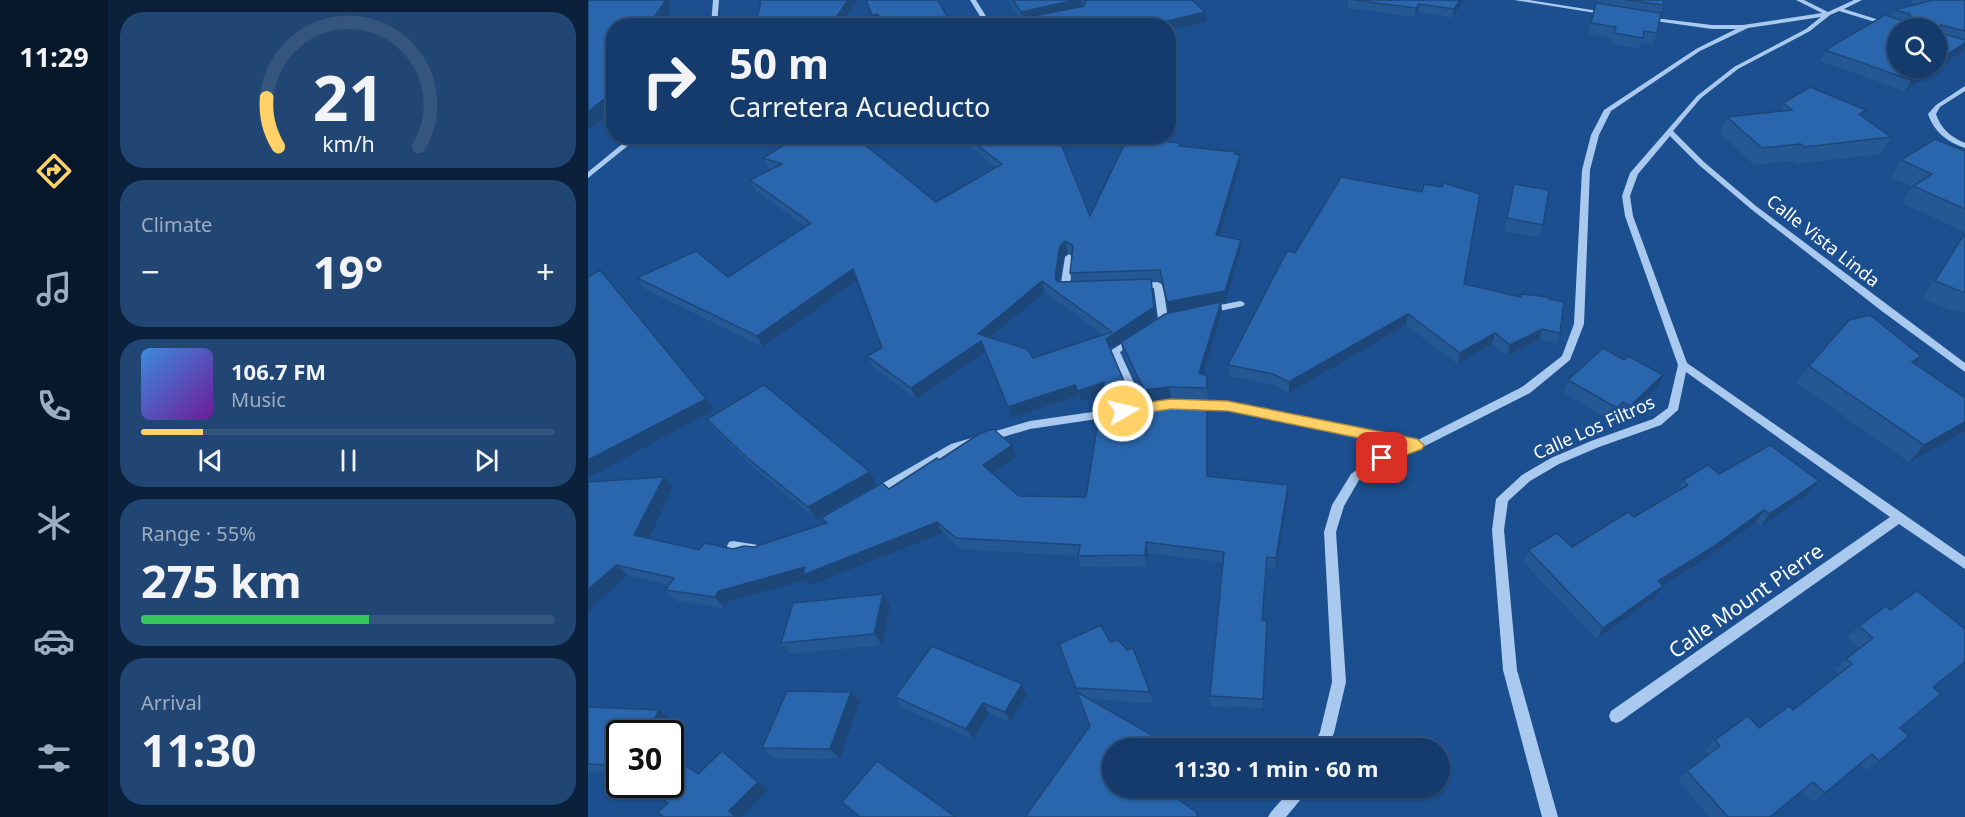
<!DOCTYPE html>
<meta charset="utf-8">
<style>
:root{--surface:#143b6b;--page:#214673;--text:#f1f3f6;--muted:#9dadc1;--line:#33557e;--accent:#ffd166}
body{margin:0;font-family:"Noto Sans",sans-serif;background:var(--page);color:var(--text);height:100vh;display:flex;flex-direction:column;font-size:22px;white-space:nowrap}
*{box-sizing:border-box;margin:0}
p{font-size:20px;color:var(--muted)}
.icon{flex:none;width:33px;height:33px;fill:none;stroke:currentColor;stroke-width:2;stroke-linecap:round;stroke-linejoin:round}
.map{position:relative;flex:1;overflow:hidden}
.details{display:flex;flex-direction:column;gap:12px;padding:12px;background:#0b203b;width:480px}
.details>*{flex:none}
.top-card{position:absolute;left:18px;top:18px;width:570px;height:126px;border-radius:24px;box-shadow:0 2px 4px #0004,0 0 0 2px var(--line);background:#143b6b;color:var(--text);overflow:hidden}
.tools{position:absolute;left:1299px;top:18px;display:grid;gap:12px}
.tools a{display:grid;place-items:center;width:60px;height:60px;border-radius:50%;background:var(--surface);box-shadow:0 2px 4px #0004,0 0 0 2px var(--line);font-size:30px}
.speed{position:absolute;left:18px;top:720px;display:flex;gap:12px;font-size:30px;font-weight:700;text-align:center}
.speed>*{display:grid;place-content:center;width:78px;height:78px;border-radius:50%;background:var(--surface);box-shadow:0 2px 4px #0004,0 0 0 2px var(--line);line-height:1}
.speed .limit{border:3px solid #111;border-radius:9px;background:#fff;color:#111}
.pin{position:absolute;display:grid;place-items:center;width:51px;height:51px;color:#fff;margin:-26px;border-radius:12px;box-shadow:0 3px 9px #0006}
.me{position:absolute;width:66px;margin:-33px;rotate:82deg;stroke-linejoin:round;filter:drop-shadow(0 0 4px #0008)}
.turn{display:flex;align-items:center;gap:21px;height:126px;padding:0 24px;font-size:27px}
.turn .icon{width:78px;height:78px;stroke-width:2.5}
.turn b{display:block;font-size:42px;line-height:51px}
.big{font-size:45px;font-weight:700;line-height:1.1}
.details .tile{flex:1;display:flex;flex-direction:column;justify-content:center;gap:9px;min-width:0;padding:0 21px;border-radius:24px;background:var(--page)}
.details .dial{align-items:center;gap:0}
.dial svg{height:156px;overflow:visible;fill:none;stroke:var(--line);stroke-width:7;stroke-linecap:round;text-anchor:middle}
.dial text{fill:var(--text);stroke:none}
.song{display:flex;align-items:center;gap:18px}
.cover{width:72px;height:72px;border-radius:9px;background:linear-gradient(135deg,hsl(210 70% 55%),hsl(280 70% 35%))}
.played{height:6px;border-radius:3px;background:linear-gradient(90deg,var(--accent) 15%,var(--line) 15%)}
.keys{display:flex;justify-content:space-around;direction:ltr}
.heat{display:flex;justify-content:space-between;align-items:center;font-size:33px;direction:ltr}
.charge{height:9px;border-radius:4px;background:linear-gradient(90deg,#34c759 55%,var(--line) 0)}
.trip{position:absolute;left:514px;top:738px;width:348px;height:60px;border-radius:30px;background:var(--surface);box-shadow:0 2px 4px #0004,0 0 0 2px var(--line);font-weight:700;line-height:60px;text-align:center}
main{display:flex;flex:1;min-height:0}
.tab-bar{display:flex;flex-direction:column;width:108px;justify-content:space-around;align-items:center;background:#08182b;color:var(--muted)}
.tab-bar .icon{width:42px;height:42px}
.tab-bar .active{color:var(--accent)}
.tab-bar b{font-size:27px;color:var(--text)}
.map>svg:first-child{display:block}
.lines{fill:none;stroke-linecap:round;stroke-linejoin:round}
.minor{fill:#a9c9ee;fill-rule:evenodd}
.wall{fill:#245895;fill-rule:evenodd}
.shaded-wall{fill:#1d4779}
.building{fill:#2a66ad;stroke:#1d4779;stroke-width:1.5;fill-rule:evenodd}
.route{fill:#ffd166;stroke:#a68842;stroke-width:1.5}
.labels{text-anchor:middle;stroke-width:6;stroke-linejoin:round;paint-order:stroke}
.street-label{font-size:18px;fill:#fff;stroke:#1b4f8f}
.near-street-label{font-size:21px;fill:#fff;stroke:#1b4f8f}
</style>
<main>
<nav class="tab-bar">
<b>11:29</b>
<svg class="icon active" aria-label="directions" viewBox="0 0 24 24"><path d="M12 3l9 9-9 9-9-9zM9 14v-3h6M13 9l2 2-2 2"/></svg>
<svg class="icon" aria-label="music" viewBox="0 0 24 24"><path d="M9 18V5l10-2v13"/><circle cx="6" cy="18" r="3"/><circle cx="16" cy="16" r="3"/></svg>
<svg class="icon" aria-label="phone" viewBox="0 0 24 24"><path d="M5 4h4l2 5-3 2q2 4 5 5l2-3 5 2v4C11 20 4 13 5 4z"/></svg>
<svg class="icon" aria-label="climate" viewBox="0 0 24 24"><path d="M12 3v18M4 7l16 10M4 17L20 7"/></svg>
<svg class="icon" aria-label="car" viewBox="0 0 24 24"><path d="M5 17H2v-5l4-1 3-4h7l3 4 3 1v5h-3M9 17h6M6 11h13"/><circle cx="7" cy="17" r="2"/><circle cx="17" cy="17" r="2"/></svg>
<svg class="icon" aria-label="filters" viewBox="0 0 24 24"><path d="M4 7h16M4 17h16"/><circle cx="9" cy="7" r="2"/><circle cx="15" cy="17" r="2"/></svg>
</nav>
<section class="details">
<div class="tile dial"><svg viewBox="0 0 100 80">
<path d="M14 69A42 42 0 1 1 86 69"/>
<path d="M14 69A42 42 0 0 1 8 44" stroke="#ffd166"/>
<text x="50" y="56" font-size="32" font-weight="700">21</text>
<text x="50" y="72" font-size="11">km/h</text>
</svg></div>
<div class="tile"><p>Climate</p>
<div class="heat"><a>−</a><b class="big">19°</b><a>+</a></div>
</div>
<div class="tile">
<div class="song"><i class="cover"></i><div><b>106.7 FM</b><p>Music</p></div></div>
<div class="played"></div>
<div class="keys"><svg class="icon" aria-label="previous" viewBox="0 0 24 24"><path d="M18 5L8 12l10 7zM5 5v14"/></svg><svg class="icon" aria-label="pause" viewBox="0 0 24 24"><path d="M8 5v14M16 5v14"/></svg><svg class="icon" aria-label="next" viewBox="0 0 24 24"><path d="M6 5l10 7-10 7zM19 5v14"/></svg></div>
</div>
<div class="tile"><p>Range · 55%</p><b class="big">275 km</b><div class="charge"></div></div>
<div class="tile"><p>Arrival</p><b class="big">11:30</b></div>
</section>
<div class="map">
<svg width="1377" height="817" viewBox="0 0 1377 817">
<rect width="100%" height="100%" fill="#1b4f8f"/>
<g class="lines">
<path class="minor" d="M125 0H131L129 26H123Z
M382 0H388L404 26H398Z
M926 0H941L1023 13 1020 15Z
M1208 0H1216L1240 12 1266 0H1274L1256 9 1317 28 1310 29 1251 11 1242 15 1222 31 1150 69 1113 98 1085 131 1116 162 1168 206 1377 363V372L1295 312 1163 209 1111 165 1082 136 1050 174 1042 196 1045 216 1099 363 1377 557V569L1311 524 1033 721 1028 723 1023 721 1021 716 1023 711 1302 517 1098 372 1090 410 1073 425 1011 447 971 464 942 481 920 501 916 530 929 670 970 817H954L915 670 904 530 908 499 934 475 963 458 1003 441 1065 419 1080 408 1090 365 1037 216 1034 196 1042 173 1109 96 1146 67 1218 29 1233 17 1160 28 1112 51 1023 111 1011 135 1002 170 996 324 982 360 942 393 833 448 798 461 771 480 756 506 748 532 758 682 746 733 739 748H725L732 732 744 682 736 532 744 505 763 474 790 455 814 446 640 410 606 409 602 408 601 405 602 402H640L828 441 934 387 974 356 986 324 994 170 1003 135 1016 110 1108 49 1148 29H1124L1060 20 1058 19V17L1124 25H1155L1234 13Z
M1377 86V91L1352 107 1348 114C1353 129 1363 137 1377 143V148C1359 142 1346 132 1340 114L1348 105Z
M44 136H52L0 178V172Z
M481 254 485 257 482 286 488 289 486 291 477 292 472 289 477 257Z
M570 282 575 285 580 320 567 328 562 325 570 319 566 288 550 289 545 286 550 283Z
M652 301 655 302 657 304 655 306 622 313 617 310 622 307Z
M544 337 549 340 547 342 532 352 558 409 553 413 548 409 522 351Z
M525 409 530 413 529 416 442 429 371 450 291 496 287 498 283 496 281 493 283 490 363 444 442 421Z
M145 541 170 545 172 549 170 553C162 556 149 552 141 550L139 546 141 542Z
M704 788H720L718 793 698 817H680L683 812Z"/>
</g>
<path class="wall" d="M420 0H604L618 22 580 31V26H438L437 22H435Z
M760 0H876L864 18 830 12 826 17 760 8Z
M1009 0H1076L1073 13 1069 33 1065 44 1053 42 1051 49 1023 44 1024 38 1000 34Z
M1324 0H1377V46L1374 51 1317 91 1232 61 1237 50 1303 17 1306 10 1326 5 1322 4Z
M1195 103 1274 116 1303 137 1293 154 1208 164 1205 161 1166 165 1132 133 1139 117 1191 112Z
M367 136H470L502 216 594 147 652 155V165L632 236 653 251 637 302 633 303 634 313 615 374 619 376 620 399 583 398 557 402 535 353 533 342 581 313 573 281H563L568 318 522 349 541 393 543 404 516 408 514 397V394L493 402 490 396 424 418 397 352 328 399 285 367 279 356 294 348 269 281 175 347 57 289 49 278 140 277 218 227 167 190 162 180 183 169 180 168 175 158 348 202 408 167ZM480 252 484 255 482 273 484 281 471 282 475 257ZM457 292 515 335 445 358 402 337Z
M1377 151V313L1368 310 1367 312 1334 299 1377 232 1314 203 1324 187 1303 177 1313 160Z
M926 184 955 225 951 237 916 231Z
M876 284 972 333 968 344 951 339 919 356 904 344 870 364 818 325 701 393 685 385 641 376 640 365Z
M1333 356 1327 364 1377 398V431L1321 462 1209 383 1221 366Z
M980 380 1069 388 1037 419 1030 414 1023 421 975 392Z
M619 400 620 412V476L700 496 688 569 679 568 675 620 679 621V631L675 708 623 706 622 696 635 562 560 553 559 566 493 567 490 556 373 549 355 533 223 585 219 580 141 601 136 608 88 601 77 590 81 585 39 575 0 612 76 477 85 488 60 538 111 550 166 547 237 523 233 518 301 489 351 460 429 457 405 473 431 496 498 497Z
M119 419 282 472 289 484 228 519 167 469 128 431Z
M1131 474 1221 493 1173 526 1168 522 1117 559 1074 586 1067 597 1009 639 935 562 940 550 984 547 1046 517 1089 491 1095 480Z
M295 594 302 606 294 645 202 654 193 643Z
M1271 626 1345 687 1312 728 1291 761 1278 770 1272 764 1225 802 1214 791 1182 817H1122L1090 780 1099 771 1121 754 1117 750 1127 740 1171 728 1205 710 1252 674 1247 669 1258 659 1272 648 1260 637Z
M522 642 562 692 565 703 502 699 571 748H525L437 817 502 726 471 644Z
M439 695 422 722 401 713 385 739 315 708 307 697Z
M272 702 252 759 185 758 174 748Z
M0 707 71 710 82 719 32 734V773L0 772Z"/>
<path class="shaded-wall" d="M76 0H81V14L74 26H60Z
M260 0H269L252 26H242Z
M488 0H493L495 9 436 18 437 22H435L433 12Z
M872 0H876L864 18 866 9Z
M831 4 830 12 826 17 828 8Z
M617 12 618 22 580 31V26H559Z
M290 14 294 24 287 25 284 15Z
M1377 43V46L1374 51 1317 91 1323 80 1341 68H1348V62Z
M26 91V109L2 129 0 127V112Z
M652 155V165L629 246 628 235Z
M653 240V251L637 302 633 303 634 313 612 384 581 313 579 302Z
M477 241 480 252 475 257 470 289 467 278 472 246Z
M265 269 270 280 175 347 169 336Z
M563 279 568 318 520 350 518 339 566 307Z
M454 281 457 292 394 344 397 352 328 399 323 388Z
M820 314 818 325 701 393V382Z
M954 329 951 339 919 356 922 345Z
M907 333 904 344 870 364 872 353Z
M1333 356 1320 374 1324 362Z
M1075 375 1069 388 1037 419 1042 406Z
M516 382 519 393 493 402 490 391Z
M487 385 490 396 424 418 420 407Z
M581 387 583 398 557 402 556 390Z
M118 399 126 410 0 478V460Z
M619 400 620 412V487L619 476Z
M1035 402 1030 414 1023 421 1029 408Z
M1377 422V431L1321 462 1336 445Z
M424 445 429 457 400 477 395 465Z
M282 472 289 484 228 519 220 507Z
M76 477 85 488 57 546 46 535Z
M1231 481 1221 493 1173 526 1181 514Z
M700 485V496L688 569V558Z
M1176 510 1168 522 1117 559 1063 593 1070 581Z
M349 522 355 533 223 585 219 580 141 601 136 608 127 597 131 591Z
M558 542 560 553 559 566 557 555Z
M679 557V568L674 630V620Z
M28 565 39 575 0 612V590Z
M1075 586 1067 597 1009 639 1015 628Z
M295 594 302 606 294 645 286 634Z
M679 621V631L675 708V699Z
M434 684 439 695 422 722 417 712Z
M263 692 272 702 252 759 242 749Z
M395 703 401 713 385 739 378 729Z
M71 710 82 719 75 734H59Z
M569 738 571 748H562Z
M134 751 180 790 154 817H147L141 811Z"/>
<path class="building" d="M0 0H76V3L60 26H26V91L0 112Z
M173 0H260L242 26H166L171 10Z
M278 0H350L364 26H296L290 14 284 15Z
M425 0H488L433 12Z
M495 0H604L617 12 559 26H441L436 18 496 6 498 1Z
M765 0H872L866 9 831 4 828 8Z
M1038 0H1076L1075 5Z
M1345 0H1377V31L1353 25V33L1377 40V43L1348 62V28H1310V68H1341L1323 80 1237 50 1297 15 1315 21 1324 19 1322 14 1306 10Z
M1008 3 1073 13 1069 33 1056 31 1055 38 1026 33 1028 27 1003 23Z
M1222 87 1278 110 1271 114 1303 137 1216 147 1213 144 1174 148 1139 117 1204 110 1195 103Z
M211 136H230L245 142 260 136H266L348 202 414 164 377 136H470L502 216 540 137 593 143 591 146 648 152 647 154 652 155 628 235 653 240 637 291 579 302 572 270 482 273 485 246 477 241 472 246 467 278 470 282 563 279 566 307 518 339 541 393 514 397 516 382 490 391 487 385 420 407 393 341 323 388 279 356 294 348 265 269 169 336 49 278 108 251 140 277 223 223 162 180 194 164 175 158ZM454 281 524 332 445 358 439 349 390 334Z
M1347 139 1377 151V209L1325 186 1344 174 1313 160Z
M753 177 834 192 836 184 854 187 856 183 892 194 876 284 933 297 934 294 961 297V299L976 302 972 333 954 329 922 345 907 333 872 353 820 314 701 382 685 374 640 365 699 251 707 253Z
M926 184 961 190 955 225 919 218Z
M1377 233V293L1347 281Z
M12 270 118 399 0 460V277Z
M633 302 611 373 619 376V388L581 387 556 390 533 342 577 314Z
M1282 315 1333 356 1324 362 1377 398V422L1336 445 1221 366 1261 320Z
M1015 348 1036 360 1040 356 1075 375 1042 406 1035 402 1029 408 980 380Z
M176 385 282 472 220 507 158 457 119 419Z
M582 399 619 400V476L700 485 688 558 679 557 674 620 679 621 675 699 622 696 636 552 558 542 557 555 490 556 492 545 368 538 349 522 215 575 217 567 131 591 127 597 77 590 86 578 28 565 0 590V482L76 477 46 535 111 550 117 543 145 549 156 546 166 547 239 523 233 518 294 483 301 489 349 458 351 460 391 434 405 429 424 445 395 465 431 496 498 497 512 409Z
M1182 445 1231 481 1181 514 1176 510 1125 547 1070 581 1075 586 1015 628 940 550 969 533 984 547 1040 512 1046 517 1100 485 1095 480 1120 465 1131 474Z
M1329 591 1377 629V662L1345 687 1353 694 1312 728 1321 736 1291 761 1284 754 1237 793 1225 782 1182 817H1140L1099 771 1132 746 1127 740 1160 716 1171 728 1201 706 1205 710 1264 664 1258 659 1285 638 1271 626 1298 606 1302 610Z
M295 594 286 634 193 643 205 603Z
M513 625 522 642 530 640 539 650 545 648 562 692 488 688 471 644Z
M344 646 434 684 417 712 395 703 378 729 307 697Z
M199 691 263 692 242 749 174 748Z
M489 692 569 738 562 748H525V788H574L608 812 610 817H437L502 726Z
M0 707 71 710 59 734H32V769L27 765 0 764Z
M134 751 170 782 141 811 147 817H76L70 812 80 803 54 784H82V755L110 774Z
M289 761 368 817H272L254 802Z"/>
<path class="route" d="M583 399 640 401 829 439 836 445 834 449 794 464 789 462 787 458 789 454 810 446 640 411 583 409 535 416 528 411 535 406Z"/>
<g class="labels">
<g class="street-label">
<text transform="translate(1235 241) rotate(38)" y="6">Calle Vista Linda</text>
<text transform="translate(1006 428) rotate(-24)" y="6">Calle Los Filtros</text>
</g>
<g class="near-street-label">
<text transform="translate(1158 601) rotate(-35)" y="7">Calle Mount Pierre</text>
</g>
</g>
</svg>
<div class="tools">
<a><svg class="icon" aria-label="search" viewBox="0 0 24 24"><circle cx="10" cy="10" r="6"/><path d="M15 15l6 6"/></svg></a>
</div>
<div class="speed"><div class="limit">30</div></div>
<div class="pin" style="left:794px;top:458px;background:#d93025"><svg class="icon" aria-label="arrive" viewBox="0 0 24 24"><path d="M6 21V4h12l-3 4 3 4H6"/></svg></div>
<svg class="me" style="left:535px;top:411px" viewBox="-20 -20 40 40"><circle r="17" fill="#ffd166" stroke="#fff" stroke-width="3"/><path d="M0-11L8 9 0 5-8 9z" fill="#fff"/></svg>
<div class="trip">11:30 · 1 min · 60 m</div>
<div class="top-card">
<div class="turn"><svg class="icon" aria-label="right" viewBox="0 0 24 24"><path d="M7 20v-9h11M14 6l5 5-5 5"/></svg><div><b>50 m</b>Carretera Acueducto</div></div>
</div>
</div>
</main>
